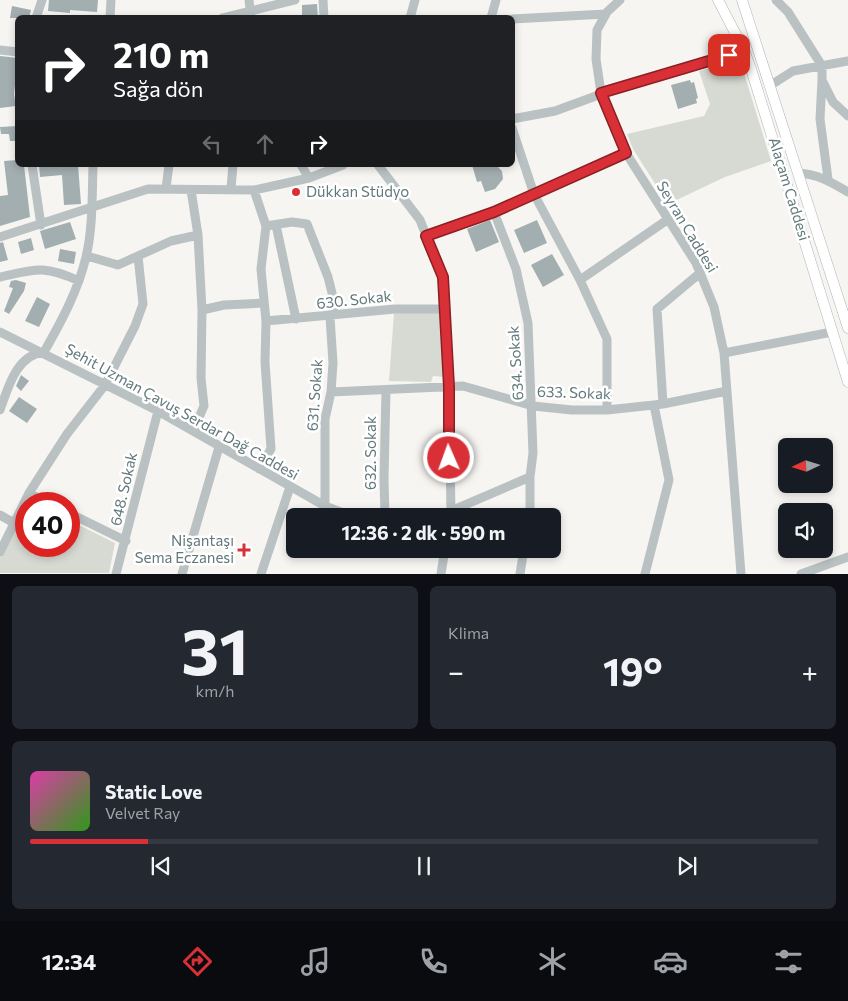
<!DOCTYPE html>
<html lang="tr">
<meta charset="utf-8">
<style>
:root{--surface:#171b24;--page:#242831;--text:#f1f3f6;--muted:#9ea1a6;--line:#363941;--accent:#d83036}
body{margin:0;font-family:Commissioner,sans-serif;background:var(--page);color:var(--text);height:100vh;display:flex;flex-direction:column;font-size:19px;white-space:nowrap}
*{box-sizing:border-box;margin:0}
p{font-size:16px;color:var(--muted)}
.icon{flex:none;width:28px;height:28px;fill:none;stroke:currentColor;stroke-width:2;stroke-linecap:round;stroke-linejoin:round}
.map{position:relative;height:574px;overflow:hidden}
.panel{display:flex;flex-direction:column;gap:12px;padding:12px;background:#0d0f14;flex:1}
.panel>*{flex:none}
.hud{position:absolute;left:15px;top:15px;width:500px;height:152px;border-radius:8px;box-shadow:0 2px 8px #0003;background:#202124;color:#fff;overflow:hidden}
.needle{width:32px;rotate:266deg}
.buttons{position:absolute;left:778px;top:438px;display:grid;gap:10px}
.buttons a{display:grid;place-items:center;width:55px;height:55px;border-radius:8px;background:var(--surface);box-shadow:0 2px 8px #0003;font-size:25px}
.speed{position:absolute;left:15px;top:492px;display:flex;gap:10px;font-size:25px;font-weight:700;text-align:center}
.speed>*{display:grid;place-content:center;width:65px;height:65px;border-radius:50%;background:var(--surface);box-shadow:0 2px 8px #0003;line-height:1}
.speed .limit{border:8px solid #d22;background:#fff;color:#111}
.pin{position:absolute;display:grid;place-items:center;width:42px;height:42px;color:#fff;margin:-21px;border-radius:10px;box-shadow:0 2px 8px #0006}
.me{position:absolute;width:55px;margin:-28px;rotate:358deg;stroke-linejoin:round;filter:drop-shadow(0 0 4px #0008)}
.turn{display:flex;align-items:center;gap:18px;height:105px;padding:0 15px;font-size:22px}
.turn .icon{width:65px;height:65px;stroke-width:2.5}
.turn b{display:block;font-size:35px;line-height:42px}
.lanes{display:flex;align-items:center;height:48px;padding:0 15px;background:#0003;justify-content:center;gap:25px;direction:ltr}
.lanes .off{opacity:.35}
.big{font-size:38px;font-weight:700;line-height:1.1}
.panel .tile{flex:1;display:flex;flex-direction:column;justify-content:center;gap:8px;min-width:0;padding:0 18px;border-radius:8px;background:var(--page)}
.panel .dial{align-items:center;gap:0}
.dial b{font-size:65px;line-height:1}
.song{display:flex;align-items:center;gap:15px}
.cover{width:60px;height:60px;border-radius:8px;background:linear-gradient(135deg,hsl(320 70% 55%),hsl(110 70% 35%))}
.played{height:5px;border-radius:2px;background:linear-gradient(90deg,var(--accent) 15%,var(--line) 15%)}
.keys{display:flex;justify-content:space-around;direction:ltr}
.heat{display:flex;justify-content:space-between;align-items:center;font-size:28px;direction:ltr}
.panel .tiles{flex:1;display:grid;gap:12px;grid-template-columns:1fr 1fr}
.tile:last-child{grid-column:span 2}
.trip{position:absolute;left:286px;top:508px;width:275px;height:50px;border-radius:8px;background:var(--surface);box-shadow:0 2px 8px #0003;font-weight:700;line-height:50px;text-align:center}
.tab-bar{display:flex;height:80px;justify-content:space-around;align-items:center;background:#090b0e;color:var(--muted)}
.tab-bar .icon{width:35px;height:35px}
.tab-bar .on{color:var(--accent)}
.tab-bar b{font-size:22px;color:var(--text)}
.map>svg:first-child{display:block}
.green{fill:#d7dad2}
.building{fill:#a3aeb0}
.lines{fill:none;stroke-linecap:round;stroke-linejoin:round}
.major-casing{stroke:#aeb5b7;stroke-width:11}
.minor{stroke:#bac1c2;stroke-width:9}
.major{stroke:#fff;stroke-width:10}
.route-casing{stroke:#8c1f23;stroke-width:12}
.route{stroke:#d83036;stroke-width:9}
.poi-dot{fill:#d83036;stroke:#fff;stroke-width:2}
.labels{text-anchor:middle;stroke-width:5;stroke-linejoin:round;paint-order:stroke}
.street-label{font-size:15px;fill:#62787b;stroke:#fff}
.poi-label{font-size:15px;fill:#62787b;stroke:#fff;text-anchor:start}
</style>
<div class="map">
<svg width="848" height="574" viewBox="0 0 848 574">
<rect width="100%" height="100%" fill="#f6f5f2"/>
<path class="green" d="M740 60 771 161 725 177 668 204 633 149 627 134 704 116 710 104 699 71Z
M440 312 443 315 445 377 433 376 431 382 389 381 394 313Z
M32 502 35 504H26V546H69V520L115 543 109 573H0V558L26 503Z"/>
<path class="building" d="M49 0H98L97 12 70 10V13L48 11Z
M317 4 318 18H302V5Z
M12 6 31 10 29 18H10Z
M0 56 18 58 14 94 16 106 0 108Z
M690 80 691 83 694 82 698 98 696 99 697 103 678 109 671 85Z
M18 126V141H10L9 134H1L0 127Z
M18 160V165H24L30 217 0 226V196L8 195 4 161Z
M39 165H78L81 204 64 205 62 175 40 177Z
M472 165H496L502 171 503 179 495 189 485 192 481 181 477 182Z
M490 220 499 242 476 252 467 229Z
M537 220 547 243 524 253 514 230Z
M70 222 76 239 45 249 40 231Z
M31 238 34 250 21 254 18 242Z
M3 242 8 260 0 262V243Z
M60 249 76 252 74 264 58 261Z
M552 254 564 275 543 287 531 265Z
M16 280 26 283 24 291 9 314 4 311 13 288 9 287 11 281Z
M37 297 50 304 39 327 25 321Z
M21 375 29 381 21 391 16 386Z
M19 397 37 409 27 423 9 411Z"/>
<g class="lines">
<g class="major-casing">
<path id="major" d="M718 0 744 50 751 69 848 382
M742 0 848 328"/>
</g>
<path class="minor" d="M249 0 251 18
M323 0 324 18
M620 0 607 12 597 30 596 59 601 93 626 153 696 263 714 307 724 353 741 574
M776 0 788 12 822 66V80L833 102 848 116
M36 18 42 0
M110 18 111 0
M222 18 295 0
M410 18 415 0
M491 18 496 0
M512 19 606 14
M0 50 18 52
M822 80 820 119 828 179
M771 85 793 71 848 61
M512 119 555 111 634 82 714 61 744 50
M512 128 534 194 580 280 607 339V410
M32 165 41 225
M301 165 309 178
M378 165 420 220 443 277 449 387 451 516
M798 173C818 174 831 182 848 192
M166 188 169 165
M231 188 233 165
M191 190 198 235 202 310 201 378 204 406 193 431
M254 190 266 226 292 222 307 224 328 277 335 305 330 317 333 363 331 392 325 419V506
M494 212 516 269 528 323 533 453 530 477V516
M276 225 296 319
M426 236 494 212 626 153
M0 237 148 189 254 190 309 178 343 165
M87 256 118 265 171 241 198 235
M0 277C36 269 44 265 79 281
M580 280 667 220
M202 310 224 305 264 303
M266 321 395 309H445
M0 332 158 411 325 506 351 516
M724 353 832 332
M331 392 463 386 533 406 572 410H607L663 404 727 391
M663 404 657 309 700 273
M0 410C8 388 16 355 44 352 61 322 78 291 86 257 93 228 92 195 93 165
M259 469 271 449 265 362 266 321 261 269 266 226
M29 493 50 504
M69 513 126 541
M0 515 14 523
M385 516 384 479 386 390
M439 516 530 477
M0 552 29 493 67 434 105 385 135 326 143 304 138 256
M116 574 158 411
M182 574 219 447
M261 574 290 487
M441 574 445 549
M520 574 524 549
M645 574 669 480 654 405
M801 574 848 557"/>
<use href="#major" class="major"/>
</g>
<g class="lines">
<g class="route-casing">
<path id="route" d="M449 458V387L443 277 426 236 494 212 626 153 601 93 729 55"/>
</g>
<use href="#route" class="route"/>
</g>
<g class="poi-dot">
<circle cx="296" cy="192" r="5"/>
<path d="M241.5 542.5h5v5h5v5h-5v5h-5v-5h-5v-5h5z"/>
</g>
<g class="labels">
<g class="street-label">
<text transform="translate(789 189) rotate(73)" y="5">Alaçam Caddesi</text>
<text transform="translate(687 227) rotate(59)" y="5">Seyran Caddesi</text>
<text transform="translate(354 300) rotate(-6)" y="5">630. Sokak</text>
<text transform="translate(516 363) rotate(-94)" y="5">634. Sokak</text>
<text transform="translate(574 393) rotate(2)" y="5">633. Sokak</text>
<text transform="translate(315 395) rotate(-86)" y="5">631. Sokak</text>
<text transform="translate(182 412) rotate(29)" y="5">Şehit Uzman Çavuş Serdar Dağ Caddesi</text>
<text transform="translate(371 453) rotate(-90)" y="5">632. Sokak</text>
<text transform="translate(124 489) rotate(-77)" y="5">648. Sokak</text>
</g>
<g class="poi-label">
<text x="306" y="197">Dükkan Stüdyo</text>
<text x="234" y="546" text-anchor="end">Nişantaşı<tspan x="234" dy="17">Sema Eczanesi</tspan></text>
</g>
</g>
</svg>
<div class="buttons">
<a><svg class="needle" viewBox="-14 -14 28 28"><path d="M0-13l5 13h-10z" fill="#e53935"/><path d="M0 13l5-13h-10z" fill="#9ea1a6"/></svg></a>
<a><svg class="icon" aria-label="sound" viewBox="0 0 24 24"><path d="M4 9h4l5-4v14l-5-4H4zM17 9q2 3 0 6"/></svg></a>
</div>
<div class="speed"><div class="limit">40</div></div>
<div class="pin" style="left:729px;top:55px;background:#d93025"><svg class="icon" aria-label="arrive" viewBox="0 0 24 24"><path d="M6 21V4h12l-3 4 3 4H6"/></svg></div>
<svg class="me" style="left:449px;top:458px" viewBox="-20 -20 40 40"><circle r="17" fill="#d83036" stroke="#fff" stroke-width="3"/><path d="M0-11L8 9 0 5-8 9z" fill="#fff"/></svg>
<div class="trip">12:36 · 2 dk · 590 m</div>
<div class="hud">
<div class="turn"><svg class="icon" aria-label="right" viewBox="0 0 24 24"><path d="M7 20v-9h11M14 6l5 5-5 5"/></svg><div><b>210 m</b>Sağa dön</div></div>
<div class="lanes"><svg class="icon off" aria-label="left" viewBox="0 0 24 24"><path d="M17 20v-9H6M10 6l-5 5 5 5"/></svg><svg class="icon off" aria-label="ahead" viewBox="0 0 24 24"><path d="M12 20V5M6 11l6-6 6 6"/></svg><svg class="icon" aria-label="right" viewBox="0 0 24 24"><path d="M7 20v-9h11M14 6l5 5-5 5"/></svg></div>
</div>
</div>
<section class="panel">
<div class="tiles">
<div class="tile dial"><b>31</b><p>km/h</p></div>
<div class="tile"><p>Klima</p>
<div class="heat"><a>−</a><b class="big">19°</b><a>+</a></div>
</div>
<div class="tile">
<div class="song"><i class="cover"></i><div><b>Static Love</b><p>Velvet Ray</p></div></div>
<div class="played"></div>
<div class="keys"><svg class="icon" aria-label="previous" viewBox="0 0 24 24"><path d="M18 5L8 12l10 7zM5 5v14"/></svg><svg class="icon" aria-label="pause" viewBox="0 0 24 24"><path d="M8 5v14M16 5v14"/></svg><svg class="icon" aria-label="next" viewBox="0 0 24 24"><path d="M6 5l10 7-10 7zM19 5v14"/></svg></div>
</div>
</div>
</section>
<nav class="tab-bar">
<b>12:34</b>
<svg class="icon on" aria-label="directions" viewBox="0 0 24 24"><path d="M12 3l9 9-9 9-9-9zM9 14v-3h6M13 9l2 2-2 2"/></svg>
<svg class="icon" aria-label="music" viewBox="0 0 24 24"><path d="M9 18V5l10-2v13"/><circle cx="6" cy="18" r="3"/><circle cx="16" cy="16" r="3"/></svg>
<svg class="icon" aria-label="phone" viewBox="0 0 24 24"><path d="M5 4h4l2 5-3 2q2 4 5 5l2-3 5 2v4C11 20 4 13 5 4z"/></svg>
<svg class="icon" aria-label="climate" viewBox="0 0 24 24"><path d="M12 3v18M4 7l16 10M4 17L20 7"/></svg>
<svg class="icon" aria-label="car" viewBox="0 0 24 24"><path d="M5 17H2v-5l4-1 3-4h7l3 4 3 1v5h-3M9 17h6M6 11h13"/><circle cx="7" cy="17" r="2"/><circle cx="17" cy="17" r="2"/></svg>
<svg class="icon" aria-label="filters" viewBox="0 0 24 24"><path d="M4 7h16M4 17h16"/><circle cx="9" cy="7" r="2"/><circle cx="15" cy="17" r="2"/></svg>
</nav>
